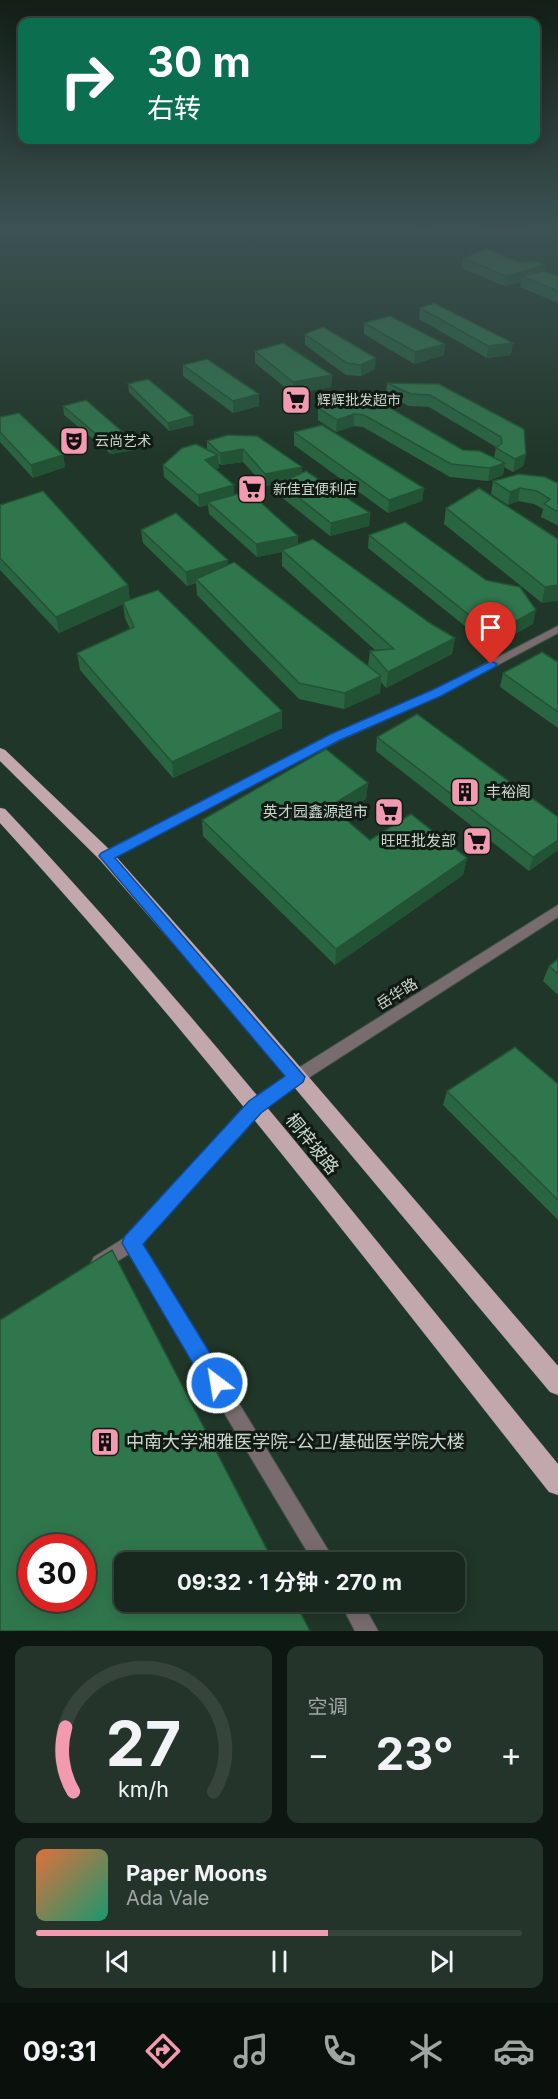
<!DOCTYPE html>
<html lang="zh">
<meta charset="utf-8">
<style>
:root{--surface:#18281e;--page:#25342b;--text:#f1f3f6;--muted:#9fa6a4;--line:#36443c;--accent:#f29aaf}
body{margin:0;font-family:Inter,"Noto Sans SC",sans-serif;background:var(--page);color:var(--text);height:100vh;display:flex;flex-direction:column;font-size:22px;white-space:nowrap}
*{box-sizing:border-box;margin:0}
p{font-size:20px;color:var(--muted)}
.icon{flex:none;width:33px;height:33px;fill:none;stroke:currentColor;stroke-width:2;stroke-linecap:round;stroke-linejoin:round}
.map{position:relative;height:1631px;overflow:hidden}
.panel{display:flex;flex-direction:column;gap:15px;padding:15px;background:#0d1610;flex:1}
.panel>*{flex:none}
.banner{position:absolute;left:18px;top:18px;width:522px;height:126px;border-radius:12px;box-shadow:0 3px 15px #0003,0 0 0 2px var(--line);background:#0b6e4f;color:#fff;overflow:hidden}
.speed{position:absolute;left:18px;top:1534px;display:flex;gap:12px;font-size:30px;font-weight:700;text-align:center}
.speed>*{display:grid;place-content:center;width:78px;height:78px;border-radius:50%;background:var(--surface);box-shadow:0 3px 15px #0003,0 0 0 2px var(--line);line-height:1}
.speed .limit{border:9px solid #d22;background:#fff;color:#111}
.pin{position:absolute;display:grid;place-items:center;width:51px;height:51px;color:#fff;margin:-62px -26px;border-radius:50% 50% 50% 0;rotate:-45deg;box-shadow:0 0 6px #0007}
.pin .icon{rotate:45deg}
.me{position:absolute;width:66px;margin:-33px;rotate:329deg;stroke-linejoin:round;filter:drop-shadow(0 0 4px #0008)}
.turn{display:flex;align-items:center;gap:21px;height:126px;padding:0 30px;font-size:27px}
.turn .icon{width:78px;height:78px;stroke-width:2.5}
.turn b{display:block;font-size:42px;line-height:51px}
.big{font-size:45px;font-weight:700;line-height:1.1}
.panel .card{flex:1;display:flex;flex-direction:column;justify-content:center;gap:9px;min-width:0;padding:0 21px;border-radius:12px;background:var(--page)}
.panel .dial{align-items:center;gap:0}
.dial svg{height:156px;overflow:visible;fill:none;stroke:var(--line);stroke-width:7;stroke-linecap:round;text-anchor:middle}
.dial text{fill:var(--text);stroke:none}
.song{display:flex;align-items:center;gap:18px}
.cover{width:72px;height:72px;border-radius:9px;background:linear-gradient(135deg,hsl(20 70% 55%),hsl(160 70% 35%))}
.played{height:6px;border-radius:3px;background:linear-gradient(90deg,var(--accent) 60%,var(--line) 60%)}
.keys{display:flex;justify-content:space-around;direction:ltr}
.heat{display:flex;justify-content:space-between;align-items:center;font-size:33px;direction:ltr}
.panel .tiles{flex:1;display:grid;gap:15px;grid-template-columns:1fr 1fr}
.card:last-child{grid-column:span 2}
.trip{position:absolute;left:114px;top:1552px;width:351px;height:60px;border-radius:12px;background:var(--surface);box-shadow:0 3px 15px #0003,0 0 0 2px var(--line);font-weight:700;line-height:60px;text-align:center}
.menu{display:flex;height:96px;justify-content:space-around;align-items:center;background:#0a100c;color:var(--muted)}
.menu .icon{width:42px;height:42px}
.menu .active{color:var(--accent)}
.menu b{font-size:27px;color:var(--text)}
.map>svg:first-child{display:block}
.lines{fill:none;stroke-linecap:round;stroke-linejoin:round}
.minor-casing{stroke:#3f5346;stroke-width:2}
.tertiary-casing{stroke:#3f5346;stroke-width:2}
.primary-casing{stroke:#3f5346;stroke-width:1}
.minor{fill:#796c6f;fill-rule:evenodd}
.tertiary{fill:#796c6f;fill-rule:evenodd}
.primary{fill:#c2a8ad;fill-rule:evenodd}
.wall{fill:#296541}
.shaded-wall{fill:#225335}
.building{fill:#30764c;stroke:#225335;stroke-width:1.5;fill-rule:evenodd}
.route{fill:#1a73e8;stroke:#114b97;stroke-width:1.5}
.labels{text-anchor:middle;stroke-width:6;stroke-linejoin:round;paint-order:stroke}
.far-poi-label{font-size:14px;fill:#cad7cd;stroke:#111b14;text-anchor:start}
.poi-label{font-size:15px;fill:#cad7cd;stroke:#111b14;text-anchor:end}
.street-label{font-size:15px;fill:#cad7cd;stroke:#111b14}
.near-street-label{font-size:18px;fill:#cad7cd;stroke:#111b14}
.near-poi-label{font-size:18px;fill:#cad7cd;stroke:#111b14;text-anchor:start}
</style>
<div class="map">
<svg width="558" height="1631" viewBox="0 0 558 1631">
<rect width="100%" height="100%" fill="#203628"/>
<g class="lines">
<g class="minor-casing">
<path id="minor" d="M553 230H558V233Z
M558 626V633L441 695 340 740 110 859H102L100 856 102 853 332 734 433 691Z
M255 1100 260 1102 263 1107 260 1112 142 1244 336 1563H314L129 1254 100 1272 94 1269 91 1263 94 1257 126 1237 250 1102Z
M340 1602H362L378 1631H355Z"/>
</g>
<g class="tertiary-casing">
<path id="tertiary" d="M558 905V917L302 1082 260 1112 255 1114 250 1112 247 1107 250 1102 292 1072Z"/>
</g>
<g class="primary-casing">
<path id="primary" d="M0 748 5 750 112 852 213 966 558 1366V1395L550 1392 201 976 100 860 0 761Z
M0 808 5 809C201 1017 377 1243 558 1464V1495L549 1492C370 1266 195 1035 0 823Z"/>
</g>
<use href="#minor" class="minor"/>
<use href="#tertiary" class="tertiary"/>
<use href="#primary" class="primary"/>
</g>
<path class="wall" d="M415 230H440L423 234Z
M483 230H527L526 233 519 237 505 239Z
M463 258 519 262 558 276V303L520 287 521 282 504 286 462 268Z
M420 308 511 355 487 358 419 319Z
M364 323 445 344 444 355 414 364 364 334Z
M305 334 375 369 361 376 346 375 305 345Z
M255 351 332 375 331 387 293 394 255 363Z
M183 365 259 394V406L233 413 183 376Z
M387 383 439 384 526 454 523 466 513 472 504 467 503 475 488 481 450 477 363 427 354 426 336 432 318 420V408L339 403 463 450 494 458 496 447 429 407 409 406 386 395Z
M128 384 194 425 169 431 129 392Z
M63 406 134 450 111 454 64 415Z
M0 417 63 455 65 467 33 478 0 442Z
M294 432 424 488 422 501 388 513 294 445Z
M228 435 302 473 370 513 369 526 330 536 280 496V483L265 486 243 462 221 465 218 463 219 468 215 469 234 495 298 544 455 638 452 654 386 688 381 682 380 693 344 709 299 699 197 595 196 583 187 586 143 543 141 530 228 560V564L368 666 370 651 375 650 282 566V552L257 557 209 514 208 505 199 507 164 477 163 465 207 450V441Z
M493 481 558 483V525H557L541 517 543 509 534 504 518 501 508 505 491 494Z
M0 505 128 585 130 600 282 711V728L173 778 80 670 77 653 130 629 125 618 123 604 59 633 0 570Z
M446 508 558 539 542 603 444 524Z
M369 535 486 580 533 624 509 637 471 631 368 548Z
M558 662V728L500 687 503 673Z
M377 737 558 817V850L529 871 376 751Z
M368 783 366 799 340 815 370 840 467 858 463 875 335 965 203 836 202 820Z
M558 959V995L543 981 549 966Z
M558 1084V1220L443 1105 447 1091Z"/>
<path class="shaded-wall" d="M423 230H440L423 234Z
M506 230H527L526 233 519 237 505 239Z
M546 265 544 275 522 276 521 282 504 286 505 276Z
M513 343 511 355 487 358 488 346Z
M445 344 444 355 414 364 415 352Z
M376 358 375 369 361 376V365Z
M332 375 331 387 293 394V382Z
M259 394V406L233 413V401Z
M354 414V426L336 432 337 420Z
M193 416 194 425 169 431 168 423Z
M133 441 134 450 111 454 109 445Z
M243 449V462L221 465 220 453Z
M526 454 523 466 513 472 515 459Z
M63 455 65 467 33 478 31 465Z
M218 455 219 468 205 473V460Z
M505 463 503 475 488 481 490 468Z
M302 467V479L265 486V474Z
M234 485V498L208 502V505L199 507 198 495Z
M424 488 422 501 388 513 389 500Z
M520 488 518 501 508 505 510 492Z
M370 513 369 526 330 536 331 523Z
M298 536V549L282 550V552L257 557 256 544Z
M228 560V573L196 579V583L187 586 186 572Z
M128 585 130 601 59 633 56 617Z
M558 585V601L542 603 545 587Z
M536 610 533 624 509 637 511 624Z
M455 638 452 654 386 688 388 672Z
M381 676 380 693 344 709 345 693Z
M282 711V728L173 778 172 762Z
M368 783 366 799 329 823 330 806Z
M558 840V850L529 871 533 857Z
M467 858 463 875 335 965 336 949Z"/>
<path class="building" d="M487 249 519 262 536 261 546 265 505 276 463 258Z
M544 271 558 276V291L522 276Z
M434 303 513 343 488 346 420 308Z
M390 316 445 344 415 352 364 323Z
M323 327 376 358 361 365 347 363 305 334Z
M283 343 332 375 293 382 255 351Z
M207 359 259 394 233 401 183 365Z
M148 379 193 416 168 423 128 384Z
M387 383 439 384 524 429 526 454 515 459 496 448 502 443 501 437 430 395 411 394Z
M86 400 133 441 109 445 63 406Z
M339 403 372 409 385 405 463 450 480 451 505 463 490 468 451 464 364 415 354 414 337 420 318 408Z
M19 413 63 455 31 465 0 432V417Z
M322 425 424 488 389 500 294 432Z
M228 435 257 436 302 467 265 474 243 449 220 453 207 441Z
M196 444 218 455 205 460 234 485 198 495 163 465 182 448Z
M306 471 370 513 331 523 280 483Z
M519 474 545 477 558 483V512L544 504 550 499 537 491 520 488 510 492 493 481Z
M479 488 558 539V585L545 587 446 508Z
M43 491 128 585 56 617 0 558V505Z
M248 491 298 536 256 544 208 502Z
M176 513 228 560 186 572 141 530Z
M405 522 486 580 520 587 536 610 511 624 473 618 369 535Z
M313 539 430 623 455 638 388 672 370 651 394 649 282 550Z
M234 562 381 676 345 693 299 683 196 579Z
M158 590 282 711 172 762 77 653 134 627 123 602Z
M542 652 558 662V712L503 673Z
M417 714 558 817V840L533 857 377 737Z
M326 749 368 783 330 806 370 840 411 814 467 858 336 949 202 820Z
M558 959V974L549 966Z
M515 1047 558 1084V1200L447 1091Z
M112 1250 274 1563H124V1602H295L310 1631H0V1320ZM32 1548H82V1599H32Z"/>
<linearGradient id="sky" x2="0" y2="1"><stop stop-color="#121e16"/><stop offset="0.5" stop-color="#3c5253"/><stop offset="1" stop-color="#3c5253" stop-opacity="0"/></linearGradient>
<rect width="558" height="458" fill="url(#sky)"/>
<path class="route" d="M491 661 497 664 495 667 441 696 340 740 115 858 305 1077 303 1082 261 1113 143 1244 224 1376 227 1383 224 1391 217 1394 209 1391 122 1243 125 1236 249 1101 285 1076 99 856 101 853 331 734 432 690Z"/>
<defs>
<g id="supermarket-square" transform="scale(1.5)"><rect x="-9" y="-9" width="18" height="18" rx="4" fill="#f29aaf" stroke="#111b14"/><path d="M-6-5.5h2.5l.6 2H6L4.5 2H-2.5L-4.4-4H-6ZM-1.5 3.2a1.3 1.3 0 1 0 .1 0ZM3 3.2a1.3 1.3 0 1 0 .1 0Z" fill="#111"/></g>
<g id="theatre-square" transform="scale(1.5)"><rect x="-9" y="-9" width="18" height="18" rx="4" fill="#f29aaf" stroke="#111b14"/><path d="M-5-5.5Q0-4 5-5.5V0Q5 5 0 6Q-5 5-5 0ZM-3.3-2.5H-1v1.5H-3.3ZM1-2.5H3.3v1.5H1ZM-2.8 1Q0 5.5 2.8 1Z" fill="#111"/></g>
<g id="building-square" transform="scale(1.5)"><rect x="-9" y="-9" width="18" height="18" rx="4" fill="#f29aaf" stroke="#111b14"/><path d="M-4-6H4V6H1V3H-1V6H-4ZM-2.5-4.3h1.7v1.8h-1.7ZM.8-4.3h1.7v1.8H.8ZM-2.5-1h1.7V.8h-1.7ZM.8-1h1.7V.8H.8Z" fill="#111"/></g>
</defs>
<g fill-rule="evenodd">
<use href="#supermarket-square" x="296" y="400"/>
<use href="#theatre-square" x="74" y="441"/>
<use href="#supermarket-square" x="252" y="489"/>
<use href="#building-square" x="465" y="792"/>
<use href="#supermarket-square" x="389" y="812"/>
<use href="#supermarket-square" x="477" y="841"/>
<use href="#building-square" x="105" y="1442"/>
</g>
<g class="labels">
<g class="far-poi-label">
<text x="317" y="405">辉辉批发超市</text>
<text x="95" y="446">云尚艺术</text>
<text x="273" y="494">新佳宜便利店</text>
</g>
<g class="poi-label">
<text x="486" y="797" text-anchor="start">丰裕阁</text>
<text x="368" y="817">英才园鑫源超市</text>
<text x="456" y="846">旺旺批发部</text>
</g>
<g class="street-label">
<text transform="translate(397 994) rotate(-32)" y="5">岳华路</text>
</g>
<g class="near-street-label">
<text transform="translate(312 1144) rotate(51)" y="6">桐梓坡路</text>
</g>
<g class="near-poi-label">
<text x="126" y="1448">中南大学湘雅医学院-公卫/基础医学院大楼</text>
</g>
</g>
</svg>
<div class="speed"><div class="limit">30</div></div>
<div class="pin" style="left:491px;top:664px;background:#d93025"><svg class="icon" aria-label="arrive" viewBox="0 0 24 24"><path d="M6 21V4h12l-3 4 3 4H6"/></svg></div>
<svg class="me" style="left:217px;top:1383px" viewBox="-20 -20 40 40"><circle r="17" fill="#1a73e8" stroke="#fff" stroke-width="3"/><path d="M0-11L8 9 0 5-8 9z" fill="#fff"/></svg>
<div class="trip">09:32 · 1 分钟 · 270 m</div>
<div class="banner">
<div class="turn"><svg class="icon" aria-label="right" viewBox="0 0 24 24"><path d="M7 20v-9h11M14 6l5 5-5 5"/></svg><div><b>30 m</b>右转</div></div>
</div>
</div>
<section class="panel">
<div class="tiles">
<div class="card dial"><svg viewBox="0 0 100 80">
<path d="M14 69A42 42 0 1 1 86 69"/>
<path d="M14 69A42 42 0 0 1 10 36" stroke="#f29aaf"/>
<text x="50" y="56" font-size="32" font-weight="700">27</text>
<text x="50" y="72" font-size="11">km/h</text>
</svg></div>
<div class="card"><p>空调</p>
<div class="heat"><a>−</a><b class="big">23°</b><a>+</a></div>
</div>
<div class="card">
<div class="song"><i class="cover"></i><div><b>Paper Moons</b><p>Ada Vale</p></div></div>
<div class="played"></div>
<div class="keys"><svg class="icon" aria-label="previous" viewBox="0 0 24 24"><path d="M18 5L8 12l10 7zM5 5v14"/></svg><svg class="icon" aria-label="pause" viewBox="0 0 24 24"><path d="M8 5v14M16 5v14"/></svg><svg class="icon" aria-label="next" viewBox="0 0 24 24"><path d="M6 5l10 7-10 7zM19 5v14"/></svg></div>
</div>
</div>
</section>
<nav class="menu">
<b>09:31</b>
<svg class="icon active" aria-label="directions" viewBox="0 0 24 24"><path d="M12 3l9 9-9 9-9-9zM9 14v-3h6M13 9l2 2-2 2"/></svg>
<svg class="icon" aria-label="music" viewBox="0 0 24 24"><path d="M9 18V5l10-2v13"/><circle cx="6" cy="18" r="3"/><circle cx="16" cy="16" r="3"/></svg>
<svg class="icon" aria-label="phone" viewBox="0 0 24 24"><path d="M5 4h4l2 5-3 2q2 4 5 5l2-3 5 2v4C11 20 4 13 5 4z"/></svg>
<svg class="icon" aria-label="climate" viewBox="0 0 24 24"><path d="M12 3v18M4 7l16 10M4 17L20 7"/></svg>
<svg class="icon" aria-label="car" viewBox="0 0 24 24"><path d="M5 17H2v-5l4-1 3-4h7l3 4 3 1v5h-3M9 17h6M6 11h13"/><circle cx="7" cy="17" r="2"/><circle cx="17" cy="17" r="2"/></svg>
</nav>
